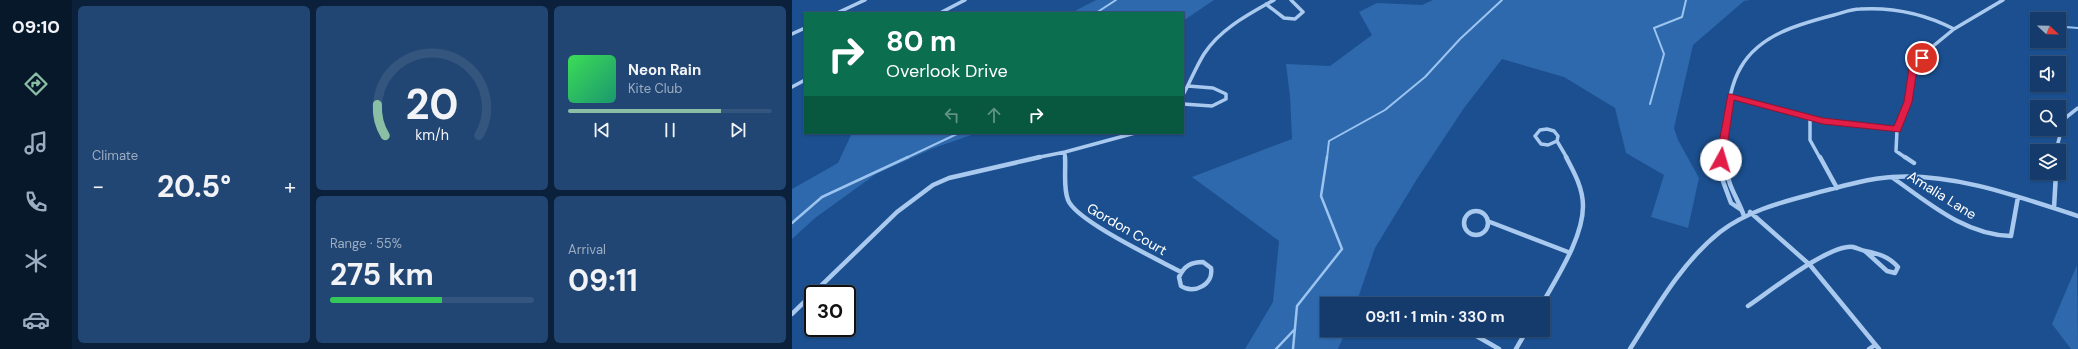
<!DOCTYPE html>
<meta charset="utf-8">
<style>
:root{--surface:#143b6b;--page:#214673;--text:#f1f3f6;--muted:#9dadc1;--line:#33557e;--accent:#8abfa5}
body{margin:0;font-family:"DM Sans",sans-serif;background:var(--page);color:var(--text);height:100vh;display:flex;flex-direction:column;font-size:15px;white-space:nowrap}
*{box-sizing:border-box;margin:0}
p{font-size:13px;color:var(--muted)}
.icon{flex:none;width:22px;height:22px;fill:none;stroke:currentColor;stroke-width:2;stroke-linecap:round;stroke-linejoin:round}
.map{position:relative;flex:1;overflow:hidden}
.sheet{display:flex;flex-direction:column;gap:6px;padding:6px;background:#0b203b;width:720px}
.sheet>*{flex:none}
.hud{position:absolute;left:12px;top:12px;width:380px;height:122px;border-radius:0px;box-shadow:0 1px 3px #0004,0 0 0 1px var(--line);background:#0b6e4f;color:#fff;overflow:hidden}
.needle{width:26px;rotate:112deg}
.tools{position:absolute;left:1238px;top:12px;display:grid;gap:8px}
.tools a{display:grid;place-items:center;width:36px;height:36px;border-radius:0px;background:var(--surface);box-shadow:0 1px 3px #0004,0 0 0 1px var(--line);font-size:20px}
.speed{position:absolute;left:12px;top:285px;display:flex;gap:8px;font-size:20px;font-weight:700;text-align:center}
.speed>*{display:grid;place-content:center;width:52px;height:52px;border-radius:50%;background:var(--surface);box-shadow:0 1px 3px #0004,0 0 0 1px var(--line);line-height:1}
.speed .limit{border:2px solid #111;border-radius:6px;background:#fff;color:#111}
.pin{position:absolute;display:grid;place-items:center;width:34px;height:34px;color:#fff;margin:-17px;border:2px solid #fff;border-radius:50%;box-shadow:0 1px 4px #0007}
.me{position:absolute;width:44px;margin:-22px;rotate:6deg;stroke-linejoin:round;filter:drop-shadow(0 0 3px #0008)}
.turn{display:flex;align-items:center;gap:14px;height:84px;padding:0 16px;font-size:18px}
.turn .icon{width:52px;height:52px;stroke-width:2.5}
.turn b{display:block;font-size:28px;line-height:34px}
.lanes{display:flex;align-items:center;height:38px;padding:0 16px;background:#0003;justify-content:center;gap:20px;direction:ltr}
.lanes .off{opacity:.35}
.big{font-size:30px;font-weight:700;line-height:1.1}
.sheet .widget{flex:1;display:flex;flex-direction:column;justify-content:center;gap:6px;min-width:0;padding:0 14px;border-radius:6px;background:var(--page)}
.sheet .dial{align-items:center;gap:0}
.dial svg{height:104px;overflow:visible;fill:none;stroke:var(--line);stroke-width:7;stroke-linecap:round;text-anchor:middle}
.dial text{fill:var(--text);stroke:none}
.song{display:flex;align-items:center;gap:12px}
.cover{width:48px;height:48px;border-radius:6px;background:linear-gradient(135deg,hsl(130 70% 55%),hsl(160 70% 35%))}
.played{height:4px;border-radius:2px;background:linear-gradient(90deg,var(--accent) 75%,var(--line) 75%)}
.keys{display:flex;justify-content:space-around;direction:ltr}
.heat{display:flex;justify-content:space-between;align-items:center;font-size:22px;direction:ltr}
.charge{height:6px;border-radius:3px;background:linear-gradient(90deg,#34c759 55%,var(--line) 0)}
.sheet .tiles{flex:1;display:grid;gap:6px;grid-template-columns:repeat(3,1fr)}
.widget:first-child{grid-row:span 2}
.trip{position:absolute;left:528px;top:297px;width:230px;height:40px;border-radius:0px;background:var(--surface);box-shadow:0 1px 3px #0004,0 0 0 1px var(--line);font-weight:700;line-height:40px;text-align:center}
main{display:flex;flex:1;min-height:0}
.dock{display:flex;flex-direction:column;width:72px;justify-content:space-around;align-items:center;background:#08182b;color:var(--muted)}
.dock .icon{width:28px;height:28px}
.dock .on{color:var(--accent)}
.dock b{font-size:18px;color:var(--text)}
.map>svg:first-child{display:block}
.green{fill:#2e69ad}
.lines{fill:none;stroke-linecap:round;stroke-linejoin:round}
.stream-far1{stroke:#9cc4f0;stroke-width:2}
.stream{stroke:#9cc4f0;stroke-width:2.5}
.minor-far1{stroke:#a9c9ee;stroke-width:3.5}
.minor{stroke:#a9c9ee;stroke-width:4.5}
.route{fill:#e11d48;stroke:#92132f}
.labels{text-anchor:middle;stroke-width:3.5;stroke-linejoin:round;paint-order:stroke}
.street-label{font-size:14px;fill:#fff;stroke:#1b4f8f}
</style>
<main>
<nav class="dock">
<b>09:10</b>
<svg class="icon on" aria-label="directions" viewBox="0 0 24 24"><path d="M12 3l9 9-9 9-9-9zM9 14v-3h6M13 9l2 2-2 2"/></svg>
<svg class="icon" aria-label="music" viewBox="0 0 24 24"><path d="M9 18V5l10-2v13"/><circle cx="6" cy="18" r="3"/><circle cx="16" cy="16" r="3"/></svg>
<svg class="icon" aria-label="phone" viewBox="0 0 24 24"><path d="M5 4h4l2 5-3 2q2 4 5 5l2-3 5 2v4C11 20 4 13 5 4z"/></svg>
<svg class="icon" aria-label="climate" viewBox="0 0 24 24"><path d="M12 3v18M4 7l16 10M4 17L20 7"/></svg>
<svg class="icon" aria-label="car" viewBox="0 0 24 24"><path d="M5 17H2v-5l4-1 3-4h7l3 4 3 1v5h-3M9 17h6M6 11h13"/><circle cx="7" cy="17" r="2"/><circle cx="17" cy="17" r="2"/></svg>
</nav>
<section class="sheet">
<div class="tiles">
<div class="widget"><p>Climate</p>
<div class="heat"><a>−</a><b class="big">20.5°</b><a>+</a></div>
</div>
<div class="widget dial"><svg viewBox="0 0 100 80">
<path d="M14 69A42 42 0 1 1 86 69"/>
<path d="M14 69A42 42 0 0 1 8 45" stroke="#8abfa5"/>
<text x="50" y="56" font-size="32" font-weight="700">20</text>
<text x="50" y="72" font-size="11">km/h</text>
</svg></div>
<div class="widget">
<div class="song"><i class="cover"></i><div><b>Neon Rain</b><p>Kite Club</p></div></div>
<div class="played"></div>
<div class="keys"><svg class="icon" aria-label="previous" viewBox="0 0 24 24"><path d="M18 5L8 12l10 7zM5 5v14"/></svg><svg class="icon" aria-label="pause" viewBox="0 0 24 24"><path d="M8 5v14M16 5v14"/></svg><svg class="icon" aria-label="next" viewBox="0 0 24 24"><path d="M6 5l10 7-10 7zM19 5v14"/></svg></div>
</div>
<div class="widget"><p>Range · 55%</p><b class="big">275 km</b><div class="charge"></div></div>
<div class="widget"><p>Arrival</p><b class="big">09:11</b></div>
</div>
</section>
<div class="map">
<svg width="1286" height="349" viewBox="0 0 1286 349">
<rect width="100%" height="100%" fill="#1b4f8f"/>
<path class="green" d="M304 0H422L391 21V13H279Z
M641 0H958L952 1 901 45 882 128 886 140 907 178 896 228 859 217 872 175 834 153 823 108 772 77 710 59 672 108 625 179 583 248 564 304H535V330H554L546 349H453L481 302 487 241 400 177 500 139 498 96 494 64 538 66 580 35 567 12 585 3 630 5Z
M60 133H185L142 148 84 174 23 218 0 239V189L46 163Z
M1285 265 1286 349H1279L1260 324Z"/>
<g class="lines">
<path class="stream-far1" d="M304 13 324 0
M1273 27 1286 28
M858 104 872 54 862 28 890 17 894 0
M114 158 167 133
M535 158 537 141 593 110 633 77 668 39 710 0"/>
<path class="stream" d="M0 223 30 197 116 157
M484 349 503 329
M501 349 505 306 550 249 529 196 535 157"/>
<path class="minor-far1" d="M474 4 492 18 503 19 511 12 499 0
M45 13 73 0
M148 13 173 0
M0 34 13 28
M0 87 13 80
M391 95C398 82 404 67 412 54 428 29 457 14 482 0
M939 96 1018 118 1105 130
M391 104 420 106 434 99V94L421 88 396 86
M1018 118V140L1028 158
M755 129 762 131 766 136 765 141 756 145 749 144 743 136 748 130Z
M765 141 775 158
M1264 151 1272 119 1286 108
M273 152V158
M243 158 273 152 343 133
M928 158C936 128 933 94 949 67 968 34 1008 24 1042 15 1050 13 1059 9 1068 9 1102 7 1133 14 1162 29
M1114 158 1104 151 1105 130 1116 102 1121 68 1140 47 1162 29 1211 0"/>
<path class="minor" d="M273 157C274 170 271 187 276 200 284 221 367 260 389 272
M929 157 925 165 939 203 948 209
M1028 157 1045 188
M1113 157 1122 163
M929 160C935 167 935 175 938 184 942 195 948 204 952 216
M1101 178C1137 203 1173 235 1219 236L1226 197
M1262 208 1264 173
M672 223a12 12 0 1 1 24 0a12 12 0 1 1-24 0Z
M958 212 1018 265 1087 349
M698 222 776 252
M1073 251C1087 254 1096 256 1106 267L1103 273 1095 271Z
M411 262 419 268C422 284 402 295 389 286L387 277C392 266 399 262 411 262Z
M614 304 624 300 636 304
M750 304C765 277 791 238 791 206 791 188 782 172 774 157
M956 306C977 292 1037 244 1061 247 1065 248 1069 250 1073 251
M0 314 105 212 141 185 157 178 248 157
M674 330 707 349
M724 349 735 330
M838 349C864 308 890 262 928 232 954 212 986 203 1017 195 1044 188 1072 179 1100 177 1163 173 1227 197 1286 216
M1077 349 1083 345"/>
</g>
<path class="route" d="M1130 55 1134 58 1125 69 1120 102 1108 132 1031 124 942 100 933 160 929 164 924 160 936 94H939L1031 118 1102 126 1112 102 1117 68Z"/>
<g class="labels">
<g class="street-label">
<text transform="translate(1150 195) rotate(32)" y="5">Amalia Lane</text>
<text transform="translate(335 229) rotate(30)" y="5">Gordon Court</text>
</g>
</g>
</svg>
<div class="tools">
<a><svg class="needle" viewBox="-14 -14 28 28"><path d="M0-13l5 13h-10z" fill="#e53935"/><path d="M0 13l5-13h-10z" fill="#9dadc1"/></svg></a>
<a><svg class="icon" aria-label="sound" viewBox="0 0 24 24"><path d="M4 9h4l5-4v14l-5-4H4zM17 9q2 3 0 6"/></svg></a>
<a><svg class="icon" aria-label="search" viewBox="0 0 24 24"><circle cx="10" cy="10" r="6"/><path d="M15 15l6 6"/></svg></a>
<a><svg class="icon" aria-label="layers" viewBox="0 0 24 24"><path d="M12 4l9 5-9 5-9-5zM3 14l9 5 9-5"/></svg></a>
</div>
<div class="speed"><div class="limit">30</div></div>
<div class="pin" style="left:1130px;top:58px;background:#d93025"><svg class="icon" aria-label="arrive" viewBox="0 0 24 24"><path d="M6 21V4h12l-3 4 3 4H6"/></svg></div>
<svg class="me" style="left:929px;top:160px" viewBox="-20 -20 40 40"><circle r="19" fill="#fff"/><path d="M0-13L10 11 0 6-10 11z" fill="#e11d48"/></svg>
<div class="trip">09:11 · 1 min · 330 m</div>
<div class="hud">
<div class="turn"><svg class="icon" aria-label="right" viewBox="0 0 24 24"><path d="M7 20v-9h11M14 6l5 5-5 5"/></svg><div><b>80 m</b>Overlook Drive</div></div>
<div class="lanes"><svg class="icon off" aria-label="left" viewBox="0 0 24 24"><path d="M17 20v-9H6M10 6l-5 5 5 5"/></svg><svg class="icon off" aria-label="ahead" viewBox="0 0 24 24"><path d="M12 20V5M6 11l6-6 6 6"/></svg><svg class="icon" aria-label="right" viewBox="0 0 24 24"><path d="M7 20v-9h11M14 6l5 5-5 5"/></svg></div>
</div>
</div>
</main>
